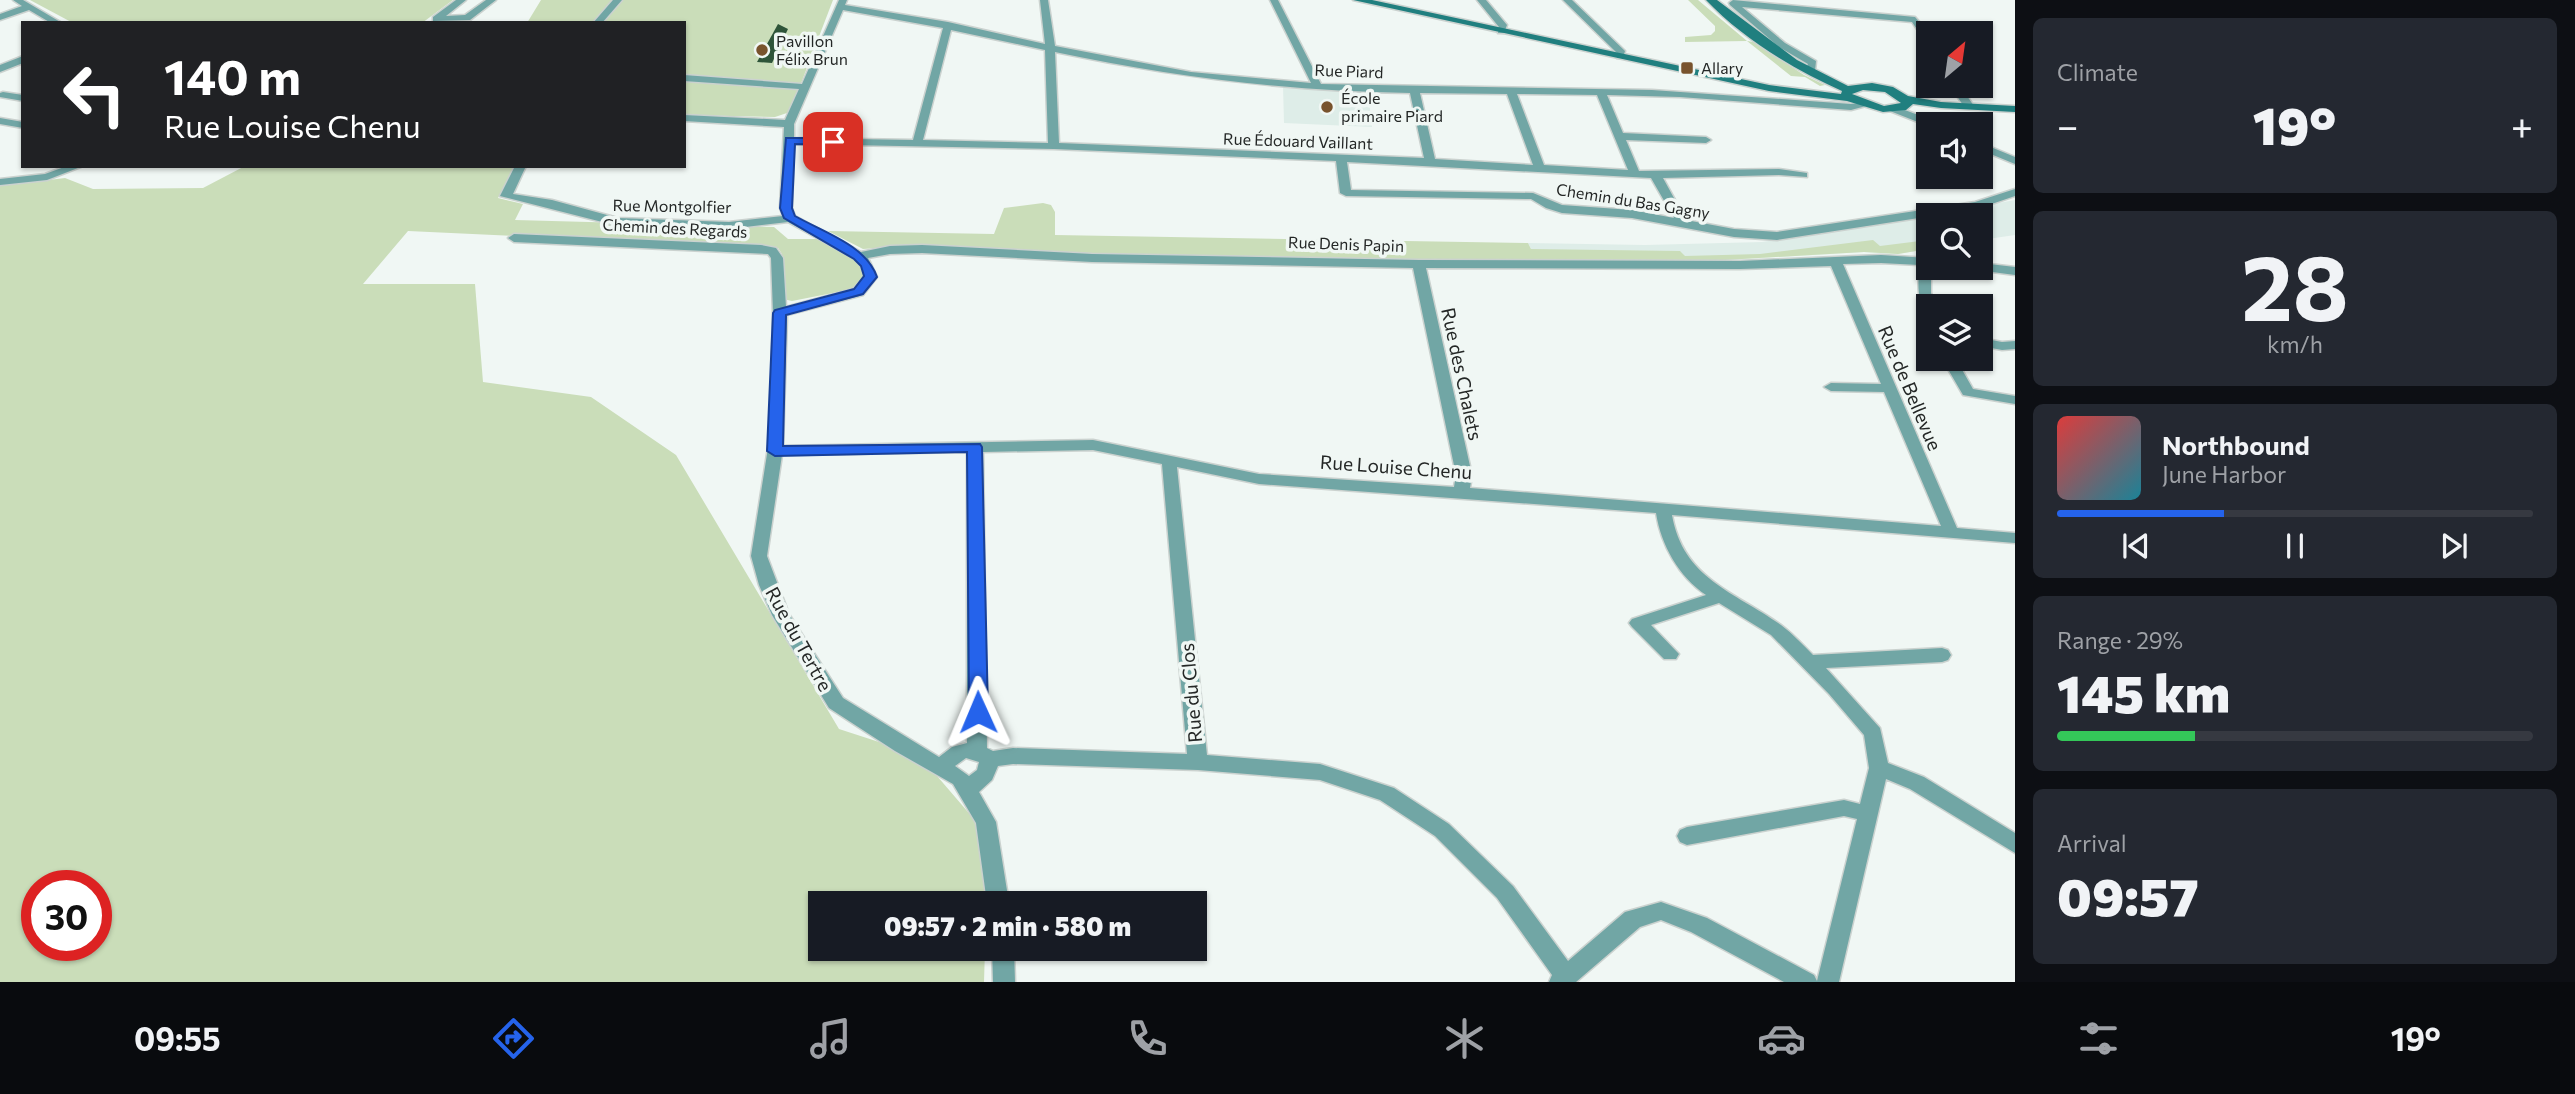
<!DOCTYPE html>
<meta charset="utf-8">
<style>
:root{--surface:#171b24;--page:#242831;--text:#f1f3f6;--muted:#9ea1a6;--line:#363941;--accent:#2563eb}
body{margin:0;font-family:Commissioner,sans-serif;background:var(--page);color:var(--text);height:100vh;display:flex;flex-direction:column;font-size:26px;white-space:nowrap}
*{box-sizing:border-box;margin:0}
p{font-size:23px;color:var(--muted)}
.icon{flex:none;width:38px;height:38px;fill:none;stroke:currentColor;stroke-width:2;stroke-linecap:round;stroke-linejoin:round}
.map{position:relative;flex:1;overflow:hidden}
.drawer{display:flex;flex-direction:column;gap:18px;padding:18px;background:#0d0f14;width:560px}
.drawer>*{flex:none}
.banner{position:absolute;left:21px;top:21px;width:665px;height:147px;border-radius:0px;box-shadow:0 2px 5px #0004;background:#202124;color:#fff;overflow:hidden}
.needle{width:46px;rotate:29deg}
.controls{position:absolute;left:1916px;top:21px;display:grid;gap:14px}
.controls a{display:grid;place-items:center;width:77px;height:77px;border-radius:0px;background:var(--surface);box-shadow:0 2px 5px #0004;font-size:35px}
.speed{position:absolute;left:21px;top:870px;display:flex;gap:14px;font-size:35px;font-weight:700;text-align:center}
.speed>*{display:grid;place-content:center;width:91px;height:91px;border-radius:50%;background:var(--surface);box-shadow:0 2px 5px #0004;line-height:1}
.speed .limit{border:10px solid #d22;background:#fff;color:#111}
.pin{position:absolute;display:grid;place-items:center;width:60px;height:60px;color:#fff;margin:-30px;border-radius:14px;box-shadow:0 4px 10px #0006}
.me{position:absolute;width:77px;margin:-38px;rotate:359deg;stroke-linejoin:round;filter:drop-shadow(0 0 5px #0008)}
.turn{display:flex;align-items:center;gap:24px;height:147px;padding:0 28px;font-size:32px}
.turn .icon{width:91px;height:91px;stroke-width:2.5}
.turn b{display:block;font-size:49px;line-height:60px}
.big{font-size:52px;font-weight:800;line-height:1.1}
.drawer .tile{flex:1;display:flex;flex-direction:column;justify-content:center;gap:10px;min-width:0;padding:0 24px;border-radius:10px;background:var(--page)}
.drawer .dial{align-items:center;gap:0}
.dial b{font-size:91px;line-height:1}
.song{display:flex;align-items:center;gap:21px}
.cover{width:84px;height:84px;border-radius:10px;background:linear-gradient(135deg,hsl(0 70% 55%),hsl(190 70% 35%))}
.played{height:7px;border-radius:4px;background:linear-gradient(90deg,var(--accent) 35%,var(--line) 35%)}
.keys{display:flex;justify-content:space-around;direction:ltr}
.heat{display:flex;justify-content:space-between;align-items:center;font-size:38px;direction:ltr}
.charge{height:10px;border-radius:5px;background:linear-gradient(90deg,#34c759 29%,var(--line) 0)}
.trip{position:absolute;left:808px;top:891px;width:399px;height:70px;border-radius:0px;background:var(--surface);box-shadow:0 2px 5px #0004;font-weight:800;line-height:70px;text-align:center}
.dock{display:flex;height:112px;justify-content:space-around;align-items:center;background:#090b0e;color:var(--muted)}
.dock .icon{width:49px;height:49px}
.dock .selected{color:var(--accent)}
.dock b{font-size:32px;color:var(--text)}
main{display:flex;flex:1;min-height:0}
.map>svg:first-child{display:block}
.built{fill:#deede8}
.green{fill:#caddb9;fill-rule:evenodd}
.building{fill:#2e5439}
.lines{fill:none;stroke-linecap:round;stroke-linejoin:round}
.street-casing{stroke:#cbd2cf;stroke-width:3}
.secondary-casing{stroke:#cbd2cf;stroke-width:3}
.street{fill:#71a6a5;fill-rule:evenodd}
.secondary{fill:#207f7f;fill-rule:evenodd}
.route{fill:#2563eb;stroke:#184099;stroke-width:2}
.poi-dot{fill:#78532d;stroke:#f0f7f4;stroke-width:2.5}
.labels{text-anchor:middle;stroke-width:7;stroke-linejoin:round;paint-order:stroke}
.far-poi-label{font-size:16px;fill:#242726;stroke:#f0f7f4;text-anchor:start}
.far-street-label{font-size:16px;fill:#242726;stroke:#f0f7f4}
.street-label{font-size:19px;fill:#242726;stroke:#f0f7f4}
</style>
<main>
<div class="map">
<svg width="2015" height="982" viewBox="0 0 2015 982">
<rect width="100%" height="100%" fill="#f0f7f4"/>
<path class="built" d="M1283 86 1368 91 1372 127 1284 123Z
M2015 200V235L1981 240V215H1931Z
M1928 216V249L1898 254 1864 252 1725 260 1536 259 1528 243 1645 245 1762 242Z"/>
<path class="green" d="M30 0H453L422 23H73Z
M541 0H833L790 112 775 117 684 115V23H527Z
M1688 0H1698L1747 41 1754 42 1804 75 1825 85 1820 86 1805 77 1791 76 1747 41 1685 42V37L1711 35 1715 31V26Z
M245 166H515L498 198 523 204 515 220 774 227 788 239H819L863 265 865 276 853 289 792 301 783 299 782 254 778 248 408 231 363 284H475L483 382 591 397 676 455 839 729 919 755 986 833 985 903H821V948L985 949 984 982H0V186L65 178 93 189 203 188ZM37 886H96V945H37Z
M1043 203 1051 205 1055 212V235L1528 243 1531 249 1680 251 1685 256 1760 254 1873 240 1880 246 1928 240V249L1898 254 1864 252 1725 260H1420L1093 254 908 246 863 249 828 231 994 234 1004 208Z"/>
<path class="building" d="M778 24 788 29 772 63 757 62Z"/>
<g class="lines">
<g class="street-casing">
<path id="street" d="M13 0H23L62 23H51L29 10 0 20V14L22 6Z
M456 0H466L446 16 465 15 486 0H496L470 20 433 21V17Z
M613 0H622L602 23H593Z
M839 0H847L845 5 948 22 1045 44 1040 0H1048L1055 46 1191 72 1311 83 1270 0H1278L1321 84 1652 90 1851 104 1866 102V106L1851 110 1680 97 1607 95 1623 133 1706 137 1711 140 1706 143 1626 140 1639 171 1779 169 1807 173V177L1779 175 1663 178 1686 220 1734 229 1777 232 1975 202 2015 189V196L1977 209 1777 240 1734 237 1632 218 1562 213 1546 208 1531 199 1346 196 1340 193 1336 161 1054 149 794 144 792 208 795 216 861 252 890 246 922 245 1092 254 1419 260 1740 261 1881 255 1928 258V268H1931V293L1937 306H1928V310C1915 301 1919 280 1919 265L1881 263 1843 264 1957 528 2015 533V543L1672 515C1683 579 1735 592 1781 625 1793 634 1803 645 1813 655L1942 648 1948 650 1951 655 1948 660 1942 662 1826 668 1880 728 1888 763 1924 777 2015 833V853L1910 789 1886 779 1839 982H1784L1691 932 1661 920 1640 927 1576 982H1549L1552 975 1497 898 1435 836 1380 800 1320 780 1198 770 1013 764 998 766 992 780 979 792 996 822 1009 903H987L976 823 953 784 895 751 829 708 772 615 759 585 751 556 770 435 773 313 771 258 768 254 514 242 508 238 514 234 761 245 776 248 783 258 786 307 853 289 865 277 861 266 855 259 788 222 729 229 618 226 500 196 515 166H526L513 194 552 200 618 218 729 222 783 216 780 208 784 127 684 121V115L785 120 799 89 684 81V75L802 84ZM843 10 943 28 913 140 794 138V124ZM951 30 1045 50 1048 143 923 140ZM1055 52C1173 77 1289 91 1410 93L1424 158 1059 143ZM1420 93 1507 94 1533 165 1435 159ZM1517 94 1597 95 1628 170 1544 165ZM1347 162 1651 178 1674 218 1632 210 1562 205 1533 193 1351 190ZM922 253 1092 262 1413 268 1456 475 1454 487 1259 474 1093 440 783 446 787 315 863 295 877 277 868 258 890 254ZM1831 266 1881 384 1831 383 1824 387 1831 391 1884 392 1941 526 1470 488 1472 475 1426 268 1740 269ZM1093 450 1162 464 1187 754 1013 748 993 751 987 748 983 452ZM967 452V743L952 747 939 757 843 698 789 614 767 556 782 455ZM1177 467 1259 484 1656 513C1661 545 1679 577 1706 595L1632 619 1629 623 1632 627 1664 659H1676L1679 654 1651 625 1719 603 1771 635 1829 694 1864 735 1869 768 1860 804 1844 800 1687 827 1680 830 1677 836 1680 842 1687 845 1844 816 1857 819 1817 981 1814 975 1707 918 1661 902 1625 912 1568 961 1513 886 1449 824 1394 788 1320 764 1207 755ZM966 758 979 762 977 770 969 776 955 766Z
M1477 0H1486L1507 25 1504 33H1498L1499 27Z
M1563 0H1572L1625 51 1623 58H1617V53Z
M1733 0 1915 17 1929 33 1928 42 1925 41 1912 22 1742 7 1785 43 1816 61 1815 71 1810 74 1805 71 1808 64 1779 47 1730 5 1729 3Z
M23 56V63L0 72V65Z
M1950 86H1960L1974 106 1973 108H1965Z
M3 92 23 95V101L0 97V93Z
M1894 106 1937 122 1938 124 1928 126 1890 111 1889 109Z
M0 118 23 122V128L0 124Z
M1981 143 2015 157V164L1981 150Z
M67 166H83L47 180 0 185V179L45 174Z
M1981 263 2015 267V275L1977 270 1975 268H1981Z
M1981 338 2002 342 2015 341V349L2002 350 1981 346Z
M1942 359H1956L1973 389 2015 396V404L1963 395Z
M992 948H1014L1015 982H993Z"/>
</g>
<g class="secondary-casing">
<path id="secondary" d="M1353 0H1372L1769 85 1841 94 1842 91C1794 70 1742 38 1706 0H1717L1797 60 1848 86 1872 83 1893 87 1908 96 1941 102 2015 106V112L1941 108 1913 104 1906 110 1883 112 1847 101 1769 91ZM1863 90 1885 92 1901 103 1884 106 1852 94Z"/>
</g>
<use href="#street" class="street"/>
<use href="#secondary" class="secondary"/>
</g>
<path class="route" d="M786 138H833L839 142 833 145 795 144 792 208 795 216C823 232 866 245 877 277L863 294 786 315 783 446 980 444 982 447 988 712 985 717 978 719 972 717 969 712 967 452 775 456 767 451 773 313 775 310 854 289 864 276 861 266 854 259 784 218 780 208Z"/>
<g class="poi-dot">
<circle cx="762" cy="50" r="7"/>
<rect x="1680" y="61" width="14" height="14" rx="3.5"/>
<circle cx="1327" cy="107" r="7"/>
</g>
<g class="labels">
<g class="far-poi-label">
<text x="776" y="47">Pavillon<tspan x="776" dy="18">Félix Brun</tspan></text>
<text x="1701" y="74">Allary</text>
<text x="1341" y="104">École<tspan x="1341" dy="18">primaire Piard</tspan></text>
</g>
<g class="far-street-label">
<text transform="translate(1349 71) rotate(2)" y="6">Rue Piard</text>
<text transform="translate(1298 141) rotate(2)" y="6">Rue Édouard Vaillant</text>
<text transform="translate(1633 201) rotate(9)" y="6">Chemin du Bas Gagny</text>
<text transform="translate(672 206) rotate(1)" y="6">Rue Montgolfier</text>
<text transform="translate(675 228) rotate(3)" y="6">Chemin des Regards</text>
<text transform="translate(1346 244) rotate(2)" y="6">Rue Denis Papin</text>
</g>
<g class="street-label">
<text transform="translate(1462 374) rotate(78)" y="7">Rue des Chalets</text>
<text transform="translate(1910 388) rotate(67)" y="7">Rue de Bellevue</text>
<text transform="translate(1396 467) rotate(4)" y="7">Rue Louise Chenu</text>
<text transform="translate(799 639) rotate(61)" y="7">Rue du Tertre</text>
<text transform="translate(1191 693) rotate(-95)" y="7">Rue du Clos</text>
</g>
</g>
</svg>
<div class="controls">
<a><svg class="needle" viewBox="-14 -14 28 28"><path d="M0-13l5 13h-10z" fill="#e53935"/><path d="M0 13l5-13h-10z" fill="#9ea1a6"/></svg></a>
<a><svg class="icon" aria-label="sound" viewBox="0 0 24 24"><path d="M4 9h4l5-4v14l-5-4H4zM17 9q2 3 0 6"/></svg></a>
<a><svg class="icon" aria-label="search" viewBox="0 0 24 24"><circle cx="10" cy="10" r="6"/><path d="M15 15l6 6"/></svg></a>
<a><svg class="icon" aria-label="layers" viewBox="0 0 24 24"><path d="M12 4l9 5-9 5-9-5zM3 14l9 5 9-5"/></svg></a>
</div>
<div class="speed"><div class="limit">30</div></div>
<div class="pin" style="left:833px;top:142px;background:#d93025"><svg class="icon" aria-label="arrive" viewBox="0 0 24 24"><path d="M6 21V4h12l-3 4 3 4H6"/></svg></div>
<svg class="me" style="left:978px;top:712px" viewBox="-20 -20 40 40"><path d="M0-17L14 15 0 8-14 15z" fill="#2563eb" stroke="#fff" stroke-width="4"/></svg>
<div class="trip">09:57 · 2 min · 580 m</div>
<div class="banner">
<div class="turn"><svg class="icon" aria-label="left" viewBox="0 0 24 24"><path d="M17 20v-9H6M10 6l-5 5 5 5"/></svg><div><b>140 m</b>Rue Louise Chenu</div></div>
</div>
</div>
<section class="drawer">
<div class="tile"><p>Climate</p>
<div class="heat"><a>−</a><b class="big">19°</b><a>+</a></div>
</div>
<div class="tile dial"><b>28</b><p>km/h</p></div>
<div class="tile">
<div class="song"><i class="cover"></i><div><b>Northbound</b><p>June Harbor</p></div></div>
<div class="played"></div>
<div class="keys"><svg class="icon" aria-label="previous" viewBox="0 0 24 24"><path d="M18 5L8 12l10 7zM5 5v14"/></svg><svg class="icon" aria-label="pause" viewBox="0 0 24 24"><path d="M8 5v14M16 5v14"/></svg><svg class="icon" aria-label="next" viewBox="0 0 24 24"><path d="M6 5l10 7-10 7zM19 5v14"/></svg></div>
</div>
<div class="tile"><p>Range · 29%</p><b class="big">145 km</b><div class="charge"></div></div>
<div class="tile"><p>Arrival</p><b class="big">09:57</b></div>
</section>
</main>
<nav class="dock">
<b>09:55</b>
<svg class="icon selected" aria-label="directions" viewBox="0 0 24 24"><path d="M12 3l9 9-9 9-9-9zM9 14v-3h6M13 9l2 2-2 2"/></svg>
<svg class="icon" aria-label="music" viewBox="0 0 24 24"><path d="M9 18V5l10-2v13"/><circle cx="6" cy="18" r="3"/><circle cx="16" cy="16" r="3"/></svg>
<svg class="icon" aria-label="phone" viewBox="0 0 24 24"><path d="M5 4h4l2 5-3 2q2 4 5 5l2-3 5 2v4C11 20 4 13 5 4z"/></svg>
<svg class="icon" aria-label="climate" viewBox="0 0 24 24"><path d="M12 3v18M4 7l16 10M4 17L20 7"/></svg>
<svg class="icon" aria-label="car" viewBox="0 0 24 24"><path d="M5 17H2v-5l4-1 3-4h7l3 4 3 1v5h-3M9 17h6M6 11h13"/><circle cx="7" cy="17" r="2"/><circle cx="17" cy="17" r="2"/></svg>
<svg class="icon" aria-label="filters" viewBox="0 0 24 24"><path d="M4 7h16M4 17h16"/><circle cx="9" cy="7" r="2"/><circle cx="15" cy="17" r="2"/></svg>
<b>19°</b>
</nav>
